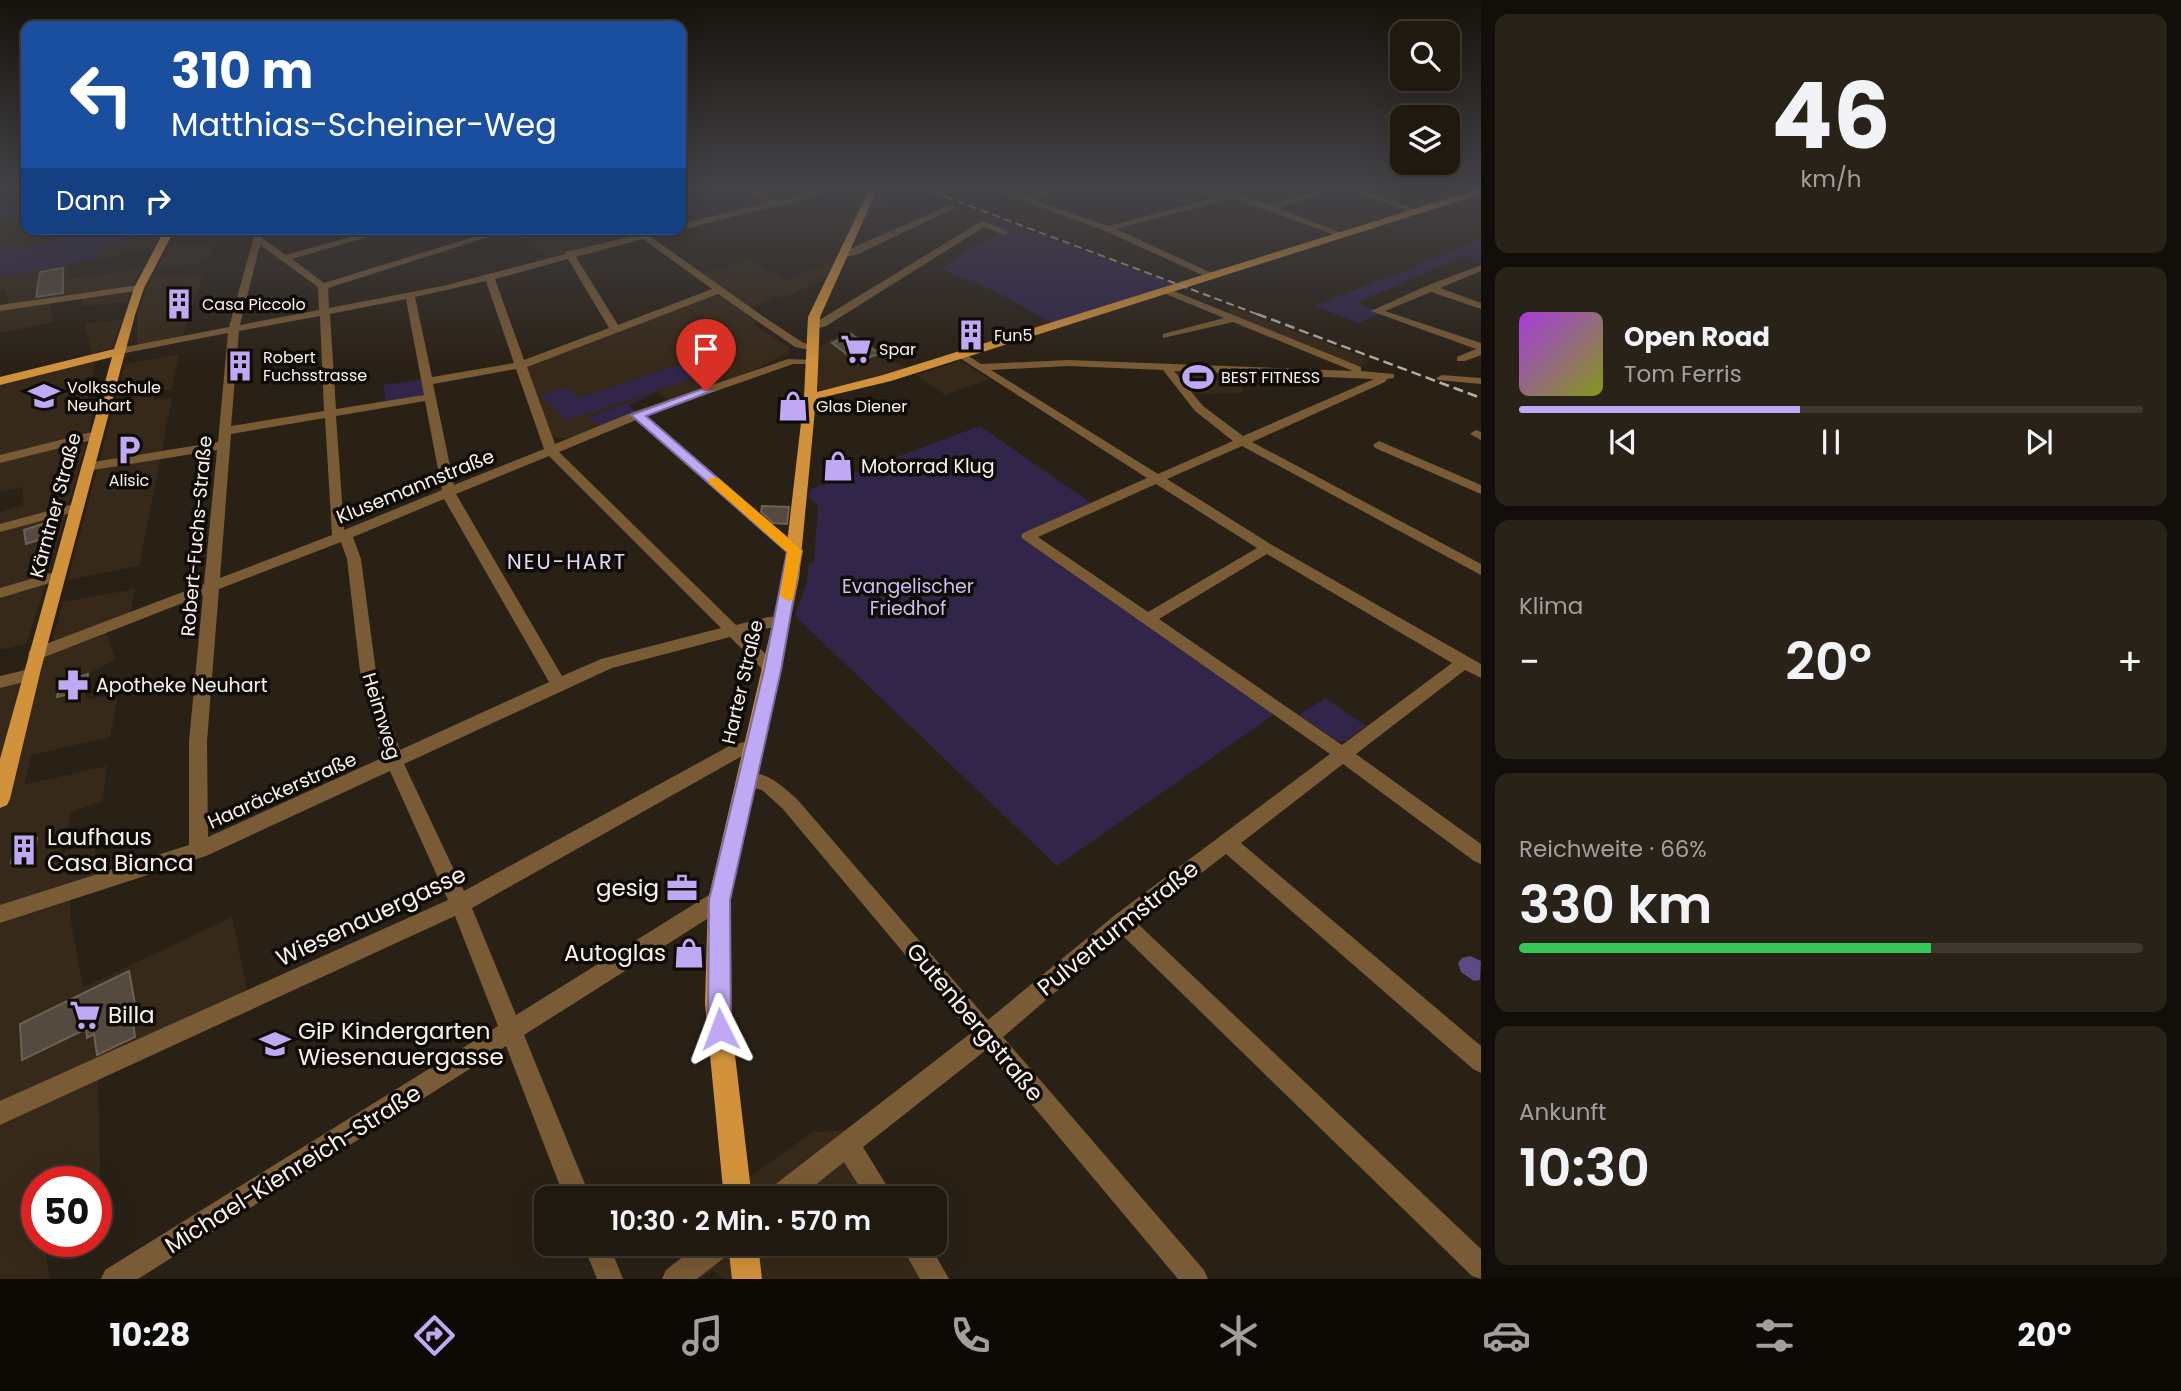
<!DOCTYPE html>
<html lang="de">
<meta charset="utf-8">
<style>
:root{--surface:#201910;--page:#282219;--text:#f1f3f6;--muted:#a2a09f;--line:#3d3830;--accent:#bfa9f4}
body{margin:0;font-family:Poppins,sans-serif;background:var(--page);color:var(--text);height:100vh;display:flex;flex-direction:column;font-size:26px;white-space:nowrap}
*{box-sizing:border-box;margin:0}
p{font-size:23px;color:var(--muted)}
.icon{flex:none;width:38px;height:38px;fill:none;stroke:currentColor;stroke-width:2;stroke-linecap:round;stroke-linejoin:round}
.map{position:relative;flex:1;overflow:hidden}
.drawer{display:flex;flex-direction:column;gap:14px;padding:14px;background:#120e09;width:700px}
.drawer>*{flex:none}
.hud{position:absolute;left:21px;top:21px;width:665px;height:214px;border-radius:14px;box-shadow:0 7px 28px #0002,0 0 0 2px var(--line);background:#1a4fa0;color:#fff;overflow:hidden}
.fabs{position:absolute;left:1390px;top:21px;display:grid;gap:14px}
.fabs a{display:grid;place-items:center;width:70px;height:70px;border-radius:14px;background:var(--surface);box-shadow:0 7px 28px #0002,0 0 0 2px var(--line);font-size:35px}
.speed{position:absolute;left:21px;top:1166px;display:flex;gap:14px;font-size:35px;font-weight:700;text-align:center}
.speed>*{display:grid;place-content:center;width:91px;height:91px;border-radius:50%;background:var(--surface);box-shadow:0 7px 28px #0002,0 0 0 2px var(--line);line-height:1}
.speed .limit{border:10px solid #d22;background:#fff;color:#111}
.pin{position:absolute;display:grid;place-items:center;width:60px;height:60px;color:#fff;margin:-72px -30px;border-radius:50% 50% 50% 0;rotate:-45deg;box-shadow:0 0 7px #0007}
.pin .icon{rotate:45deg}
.me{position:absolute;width:77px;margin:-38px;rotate:357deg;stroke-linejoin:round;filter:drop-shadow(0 0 5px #0008)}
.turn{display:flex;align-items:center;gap:24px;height:147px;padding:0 35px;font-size:32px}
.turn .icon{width:91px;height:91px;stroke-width:2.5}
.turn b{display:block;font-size:49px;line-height:60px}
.then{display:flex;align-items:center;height:66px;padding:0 35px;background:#0003;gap:14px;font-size:26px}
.big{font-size:52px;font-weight:600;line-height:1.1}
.drawer .widget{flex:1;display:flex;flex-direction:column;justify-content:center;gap:10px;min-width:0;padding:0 24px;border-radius:14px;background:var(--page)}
.drawer .dial{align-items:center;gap:0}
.dial b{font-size:91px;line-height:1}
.song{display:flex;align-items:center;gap:21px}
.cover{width:84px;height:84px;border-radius:10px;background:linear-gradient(135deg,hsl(280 70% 55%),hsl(70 70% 35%))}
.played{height:7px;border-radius:4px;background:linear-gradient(90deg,var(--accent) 45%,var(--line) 45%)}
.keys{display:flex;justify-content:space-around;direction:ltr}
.heat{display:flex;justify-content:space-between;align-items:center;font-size:38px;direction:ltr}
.charge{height:10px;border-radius:5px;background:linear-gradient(90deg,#34c759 66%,var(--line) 0)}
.trip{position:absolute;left:534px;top:1186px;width:413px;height:70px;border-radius:14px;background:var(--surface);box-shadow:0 7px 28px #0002,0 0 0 2px var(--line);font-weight:600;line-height:70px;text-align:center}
.tab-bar{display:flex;height:112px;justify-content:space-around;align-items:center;background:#0d0a06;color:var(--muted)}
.tab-bar .icon{width:49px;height:49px}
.tab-bar .on{color:var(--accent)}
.tab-bar b{font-size:32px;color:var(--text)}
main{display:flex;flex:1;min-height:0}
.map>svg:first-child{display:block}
.built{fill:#362919}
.green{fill:#31254a}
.water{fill:#5c4b81}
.building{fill:#554a3f;stroke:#6b6155;stroke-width:2}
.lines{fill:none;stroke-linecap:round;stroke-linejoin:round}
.minor{fill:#795b35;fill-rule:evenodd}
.major{fill:#d2923c;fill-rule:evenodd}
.rail-far1{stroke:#b5aea6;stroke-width:2;stroke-dasharray:8 4.5;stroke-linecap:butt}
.rail{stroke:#b5aea6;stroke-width:2.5;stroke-dasharray:10 5;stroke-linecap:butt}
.route{fill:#bfa9f4;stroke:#7c6e9f;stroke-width:2}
.slow{fill:#f59e0b}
.labels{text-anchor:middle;stroke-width:7;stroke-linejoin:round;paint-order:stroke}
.far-poi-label{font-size:16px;fill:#f8f2eb;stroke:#0f0b07;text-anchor:start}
.poi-label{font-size:19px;fill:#f8f2eb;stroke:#0f0b07;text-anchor:start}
.street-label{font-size:19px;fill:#f8f2eb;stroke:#0f0b07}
.park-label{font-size:19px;fill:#cdbff2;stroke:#0f0b07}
.neighbourhood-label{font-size:21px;letter-spacing:2px;fill:#e2daf8;stroke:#0f0b07}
.near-poi-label{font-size:23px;fill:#f8f2eb;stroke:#0f0b07;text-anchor:start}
.near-street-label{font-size:23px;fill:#f8f2eb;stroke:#0f0b07}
</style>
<main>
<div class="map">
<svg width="1481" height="1279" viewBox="0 0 1481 1279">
<rect width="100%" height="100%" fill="#2a2116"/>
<path class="built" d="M0 188 26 191V229H101L105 246 163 230 154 248 69 264 68 279 142 269 130 287 127 302 81 306 83 296 50 301 53 322 0 333V306L8 304 6 290H0Z
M878 188H919L910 192 927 200 870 206Z
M515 229H626L635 234 548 258 511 231Z
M213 244 206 263 157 268 172 245Z
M751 259 786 281 834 260 825 278 783 298 777 296 751 308 700 273Z
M203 274 181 340 137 346V314L152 277Z
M712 295H717L755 320 754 325 790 348 786 354 755 370 669 401 657 392 590 416 600 427 569 438H552L526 367 531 363Z
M1234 308 1371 360 1355 367 1222 313Z
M122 319 113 348 91 354 86 324Z
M848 329 906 369 826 391 818 389 815 350Z
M179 354 172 389 155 393 154 400 172 398 139 566 68 580 125 364Z
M95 361 87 407 94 406 89 432 46 583 26 644 0 650V512L24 505 22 487 0 492V384Z
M960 361 990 379 945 395 916 375Z
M1172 370 1236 373 1244 393 1189 394Z
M135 589 130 614 105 629 115 660 88 674 86 690V699L118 695 110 737 31 755 24 785 107 766 103 801 70 812 68 826 62 832 60 853 96 843 95 865 100 864 99 874 70 898V917L83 988 232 917 247 991 98 1062 100 1184 96 1187V1181H37V1241H45L49 1279H0V678L14 675 58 641 53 639 63 602Z
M847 1130 892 1199H725V1195L812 1132Z
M695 1244H922L928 1279H725L713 1270 700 1279Z"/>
<path class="green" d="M0 191 23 201 26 212 0 216Z
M993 217 1169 282 1170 285 1051 323 995 291 941 269 970 248 1003 233 981 223Z
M45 229H101L103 236 127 229H162L105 246 96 259 0 277V247L8 252C24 250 37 244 54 241Z
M1481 240V263L1469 258 1458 259 1358 302 1379 313 1359 323 1314 306Z
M706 355 724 368 567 420 541 395 567 387 579 398Z
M425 379 426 395 386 403 383 385Z
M649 395 650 396 628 405 635 411 652 405 600 427 589 417Z
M980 426 1091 503 1023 534 1276 713 1057 866 795 616 807 582 809 563H814L818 505 808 497 811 489Z
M1325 698 1366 726 1344 742 1337 741 1299 715Z"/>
<path class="water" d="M1470 956 1481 961 1480 980 1474 981 1461 972 1458 963 1462 958Z"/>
<path class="building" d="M63 268V293L36 297 40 272Z
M851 334 880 354 856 361 832 343Z
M762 506 789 507 787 524 773 523 761 512Z
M54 520 51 536 26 544 24 530Z
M88 674 86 690 57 697 60 681Z
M37 838 34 856 11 863 15 844Z
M129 971 135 1004 131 1006 135 1037 97 1055 94 1034 87 1038 86 1029 22 1060 20 1024Z"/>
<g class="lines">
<path class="minor" d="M739 188C754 188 763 199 777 200 790 201 820 188 839 188L782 206H776L681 230 680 229 681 224 769 202Z
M989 188C1002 188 1015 197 1027 197 1040 196 1051 188 1065 188L1034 200 1108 226 1214 198 1192 188H1203L1223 195H1226L1212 188H1223L1270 205 1327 188H1340L1277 208 1347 235 1340 237 1233 198 1116 229 1214 274 1216 276 1211 279 1105 231Z
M1344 188H1356L1421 211 1414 213Z
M950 205 957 207 856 255 843 257 838 254Z
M980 222H986L1008 232 1004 235 984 227 826 326 813 330 808 327Z
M256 229H262V238L286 255 379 229H394L292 259 324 283 500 229H514L328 288 329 308 443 286 565 254 566 252 637 235 634 232 638 229 646 233 661 229H676L651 237 767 319 802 342 815 347 810 350 795 347 718 294 527 367 555 444 633 412 788 359 814 360V364H793L645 416 802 551 800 554H790L636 420 559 452 736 625 768 617 788 616 791 620 788 624 745 633 781 670 779 674H767L730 637 612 668 404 764 464 891 733 744 753 741 759 743 762 748 759 753 742 756 472 908 516 1015 712 893 719 891 726 893 729 900 726 907 524 1035 591 1199H565L506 1046 138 1279H101L105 1270 498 1026 455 916 0 1125V1101L448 900 390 771 206 856 0 923V905L189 845V741L203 595 42 658 36 660 28 654 30 650 204 584 217 450 87 471 81 467 87 463 218 442 228 333 120 354 115 351 120 348 229 327ZM643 239 712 289 618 325 576 257ZM260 245 318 287 319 310 240 325ZM568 259 609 328 524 360 495 279ZM486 281 514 363 432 377 415 297ZM406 299 424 395 336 409 330 314ZM320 316 324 411 231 426 239 331ZM516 369 544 449 454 485 433 384ZM425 401 442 490 344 530 336 416ZM325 418 332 535 220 578 231 434ZM549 456 721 628 601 659 562 676 456 494ZM444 499 549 682 400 750 377 680 361 559 353 537ZM341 542 347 559 361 680 384 757 208 837 207 741 219 589Z
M1481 265V271L1440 288 1481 303V309L1431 292 1385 311 1481 343V355L1465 361H1457V357L1476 349 1371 311 1426 286Z
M139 285 142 286V290L0 311V305Z
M1164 287 1361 367V371L1394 374V378L1387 379 1385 382 1252 442 1481 564V575L1242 446 1167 479 1272 545 1481 664V678L1465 670 1356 754 1481 844V864L1474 861 1343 764 1241 843 1481 1046V1073L1473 1069 1226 854 1137 923 1481 1249V1279L1472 1276 1122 935 1003 1037 1204 1270 1208 1279H1178L986 1050 863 1147 895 1199H867L844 1162 798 1199H764L768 1190 971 1033 782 808 762 790 740 785 737 780 740 775C762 767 780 784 796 798L988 1020 1115 915 1330 754 1023 539 1021 536 1023 533 1147 478 955 355 964 353 981 364 1068 360 1353 371 1233 322 1163 338V334L1224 318 1161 292 1159 290ZM1068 366 1163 370 1195 411 1233 441 1158 474 991 370ZM1174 371 1374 379 1243 436 1203 406ZM1156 484 1257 548 1148 612 1038 537ZM1267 554 1452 663 1342 745 1159 619Z
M1442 375 1481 378V384L1438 380 1436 378Z
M1476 430 1481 432V440L1470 434Z
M96 431 102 435 100 438 0 463V455Z
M1379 441 1481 485V494L1375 448 1373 445Z
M77 503 82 504 84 507 82 510 0 532V524Z
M58 571 63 573 65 576 63 579 0 598V588Z
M30 669 36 671 38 675 36 679 0 688V676Z
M583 1244H609L623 1279H597Z
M699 1244H734L730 1253 697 1279H662L666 1270Z
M900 1244H929L949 1279H920Z"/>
<path class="major" d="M870 188H878L820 317 817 392 883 375 1481 188V194L891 381 816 399 799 578 730 900 729 1004 752 1199H724L705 1004 708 900 783 578 804 397 808 317Z
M165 229H175L144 288 135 315 41 669 10 799 7 805 0 808V759L112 357 0 385V377L114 349 134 288Z
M728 1244H758L762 1279H732Z"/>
<path class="rail-far1" d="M922 188 1262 316"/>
<path class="rail" d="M1257 314 1481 398"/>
</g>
<linearGradient id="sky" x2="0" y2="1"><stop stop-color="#17120c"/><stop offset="0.51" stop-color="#444347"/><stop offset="1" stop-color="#444347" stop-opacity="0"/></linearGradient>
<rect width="1481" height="367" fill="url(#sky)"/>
<path class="route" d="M702 389 712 391 646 416 802 551 781 670 730 900 731 1029 728 1037 720 1041 712 1037 708 1029 709 900 764 670 787 552 631 415Z"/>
<path class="slow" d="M709 478H718L800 548 802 551 793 600 788 601 780 596 787 552 709 483Z"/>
<defs>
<g id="building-bare" transform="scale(2.415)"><path d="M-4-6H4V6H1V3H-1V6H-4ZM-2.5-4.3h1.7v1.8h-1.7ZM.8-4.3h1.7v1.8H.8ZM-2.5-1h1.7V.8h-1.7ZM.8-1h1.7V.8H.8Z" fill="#bfa9f4" stroke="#0f0b07" stroke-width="2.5" paint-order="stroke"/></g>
<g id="supermarket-bare" transform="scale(2.415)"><path d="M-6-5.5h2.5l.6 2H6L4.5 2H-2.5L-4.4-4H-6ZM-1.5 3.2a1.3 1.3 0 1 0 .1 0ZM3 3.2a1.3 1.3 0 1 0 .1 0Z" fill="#bfa9f4" stroke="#0f0b07" stroke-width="2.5" paint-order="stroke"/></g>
<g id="stadium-bare" transform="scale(2.415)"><path d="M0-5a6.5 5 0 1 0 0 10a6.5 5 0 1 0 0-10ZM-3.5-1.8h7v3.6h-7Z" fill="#bfa9f4" stroke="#0f0b07" stroke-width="2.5" paint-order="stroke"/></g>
<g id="school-bare" transform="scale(2.415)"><path d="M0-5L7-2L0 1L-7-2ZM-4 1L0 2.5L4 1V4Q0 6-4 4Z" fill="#bfa9f4" stroke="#0f0b07" stroke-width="2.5" paint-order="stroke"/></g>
<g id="shop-bare" transform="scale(2.415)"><path d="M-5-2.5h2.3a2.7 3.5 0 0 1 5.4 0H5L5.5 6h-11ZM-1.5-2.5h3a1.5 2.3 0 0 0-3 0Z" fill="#bfa9f4" stroke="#0f0b07" stroke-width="2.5" paint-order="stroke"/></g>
<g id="parking-bare" transform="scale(2.415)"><path d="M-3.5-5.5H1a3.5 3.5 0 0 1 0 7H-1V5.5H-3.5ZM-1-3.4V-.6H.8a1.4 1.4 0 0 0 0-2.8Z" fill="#bfa9f4" stroke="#0f0b07" stroke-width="2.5" paint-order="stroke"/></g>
<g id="pharmacy-bare" transform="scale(2.415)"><path d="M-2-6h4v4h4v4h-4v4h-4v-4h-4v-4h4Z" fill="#bfa9f4" stroke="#0f0b07" stroke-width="2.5" paint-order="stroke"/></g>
<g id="office-bare" transform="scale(2.415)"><path d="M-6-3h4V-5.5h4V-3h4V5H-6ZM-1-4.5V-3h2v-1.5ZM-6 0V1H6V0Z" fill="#bfa9f4" stroke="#0f0b07" stroke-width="2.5" paint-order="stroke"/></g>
</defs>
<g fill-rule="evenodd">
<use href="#building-bare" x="179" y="304"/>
<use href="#building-bare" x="971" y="335"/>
<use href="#supermarket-bare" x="856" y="349"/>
<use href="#building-bare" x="240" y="366"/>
<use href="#stadium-bare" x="1198" y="377"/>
<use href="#school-bare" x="44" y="396"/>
<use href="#shop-bare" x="793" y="406"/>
<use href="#parking-bare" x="129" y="450"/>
<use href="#shop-bare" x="838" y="466"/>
<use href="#pharmacy-bare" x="73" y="685"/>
<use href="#building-bare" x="24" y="850"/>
<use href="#office-bare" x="682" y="888"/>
<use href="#shop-bare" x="689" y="953"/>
<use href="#supermarket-bare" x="85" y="1015"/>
<use href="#school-bare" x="275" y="1044"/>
</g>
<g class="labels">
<g class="far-poi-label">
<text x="202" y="310">Casa Piccolo</text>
<text x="994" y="341">Fun5</text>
<text x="879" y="355">Spar</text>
<text x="263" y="363">Robert<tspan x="263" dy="18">Fuchsstrasse</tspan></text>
<text x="1221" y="383">BEST FITNESS</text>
<text x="67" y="393">Volksschule<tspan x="67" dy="18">Neuhart</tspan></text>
<text x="816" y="412">Glas Diener</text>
<text x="129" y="486" text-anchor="middle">Alisic</text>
</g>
<g class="poi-label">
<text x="861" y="473">Motorrad Klug</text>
<text x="96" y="692">Apotheke Neuhart</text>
</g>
<g class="street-label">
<text transform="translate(415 486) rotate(-22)" y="7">Klusemannstraße</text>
<text transform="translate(55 505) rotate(-75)" y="7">Kärntner Straße</text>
<text transform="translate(196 536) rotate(-85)" y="7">Robert-Fuchs-Straße</text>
<text transform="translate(742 682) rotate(-77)" y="7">Harter Straße</text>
<text transform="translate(382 716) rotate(73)" y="7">Heimweg</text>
<text transform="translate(282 790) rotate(-24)" y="7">Haaräckerstraße</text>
</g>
<g class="park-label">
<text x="908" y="593">Evangelischer<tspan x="908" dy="22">Friedhof</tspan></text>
</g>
<g class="neighbourhood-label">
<text x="567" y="569">NEU-HART</text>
</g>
<g class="near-poi-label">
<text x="47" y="845">Laufhaus<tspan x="47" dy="26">Casa Bianca</tspan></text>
<text x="659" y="896" text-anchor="end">gesig</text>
<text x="666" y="961" text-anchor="end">Autoglas</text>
<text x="108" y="1023">Billa</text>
<text x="298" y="1039">GiP Kindergarten<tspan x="298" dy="26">Wiesenauergasse</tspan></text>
</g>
<g class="near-street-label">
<text transform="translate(371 916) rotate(-25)" y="8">Wiesenauergasse</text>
<text transform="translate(1118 928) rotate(-39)" y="8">Pulverturmstraße</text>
<text transform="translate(975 1022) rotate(50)" y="8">Gutenbergstraße</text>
<text transform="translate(293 1169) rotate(-32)" y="8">Michael-Kienreich-Straße</text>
</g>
</g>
</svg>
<div class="fabs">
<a><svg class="icon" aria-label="search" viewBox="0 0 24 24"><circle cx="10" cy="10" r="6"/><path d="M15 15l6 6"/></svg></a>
<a><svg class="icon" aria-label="layers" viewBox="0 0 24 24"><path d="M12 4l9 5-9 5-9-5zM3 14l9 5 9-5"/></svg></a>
</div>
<div class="speed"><div class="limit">50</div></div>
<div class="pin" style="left:706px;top:391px;background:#d93025"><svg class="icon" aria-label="arrive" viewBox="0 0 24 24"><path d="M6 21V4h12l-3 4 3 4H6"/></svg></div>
<svg class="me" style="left:720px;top:1029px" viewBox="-20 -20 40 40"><path d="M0-17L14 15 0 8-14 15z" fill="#bfa9f4" stroke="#fff" stroke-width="4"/></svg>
<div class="trip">10:30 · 2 Min. · 570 m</div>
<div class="hud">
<div class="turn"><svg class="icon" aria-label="left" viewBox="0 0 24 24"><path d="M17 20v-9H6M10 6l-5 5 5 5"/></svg><div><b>310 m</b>Matthias-Scheiner-Weg</div></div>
<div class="then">Dann<svg class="icon" aria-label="right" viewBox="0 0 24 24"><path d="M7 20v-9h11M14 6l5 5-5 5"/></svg></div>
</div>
</div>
<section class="drawer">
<div class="widget dial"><b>46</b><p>km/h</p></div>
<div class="widget">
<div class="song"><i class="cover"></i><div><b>Open Road</b><p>Tom Ferris</p></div></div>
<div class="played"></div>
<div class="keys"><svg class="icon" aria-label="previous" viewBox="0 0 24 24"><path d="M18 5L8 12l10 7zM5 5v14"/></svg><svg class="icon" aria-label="pause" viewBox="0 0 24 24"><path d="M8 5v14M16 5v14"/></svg><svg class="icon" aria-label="next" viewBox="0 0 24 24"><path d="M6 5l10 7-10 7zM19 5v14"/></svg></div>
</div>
<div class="widget"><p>Klima</p>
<div class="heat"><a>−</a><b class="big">20°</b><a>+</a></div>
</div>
<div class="widget"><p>Reichweite · 66%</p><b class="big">330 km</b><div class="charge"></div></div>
<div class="widget"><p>Ankunft</p><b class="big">10:30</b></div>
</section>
</main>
<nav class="tab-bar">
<b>10:28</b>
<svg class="icon on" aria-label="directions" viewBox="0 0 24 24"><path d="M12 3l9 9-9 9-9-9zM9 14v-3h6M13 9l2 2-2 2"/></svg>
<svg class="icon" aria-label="music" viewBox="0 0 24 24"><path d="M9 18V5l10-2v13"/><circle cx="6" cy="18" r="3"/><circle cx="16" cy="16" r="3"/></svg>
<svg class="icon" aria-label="phone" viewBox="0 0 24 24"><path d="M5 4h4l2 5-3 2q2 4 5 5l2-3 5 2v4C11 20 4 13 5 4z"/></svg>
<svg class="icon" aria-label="climate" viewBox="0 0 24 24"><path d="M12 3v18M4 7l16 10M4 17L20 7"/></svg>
<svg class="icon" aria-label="car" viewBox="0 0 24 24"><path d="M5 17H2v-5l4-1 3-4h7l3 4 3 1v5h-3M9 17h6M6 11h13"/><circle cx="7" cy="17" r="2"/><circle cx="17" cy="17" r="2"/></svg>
<svg class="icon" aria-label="filters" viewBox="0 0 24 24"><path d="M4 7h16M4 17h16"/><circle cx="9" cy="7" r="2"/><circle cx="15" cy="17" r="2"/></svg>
<b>20°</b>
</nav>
